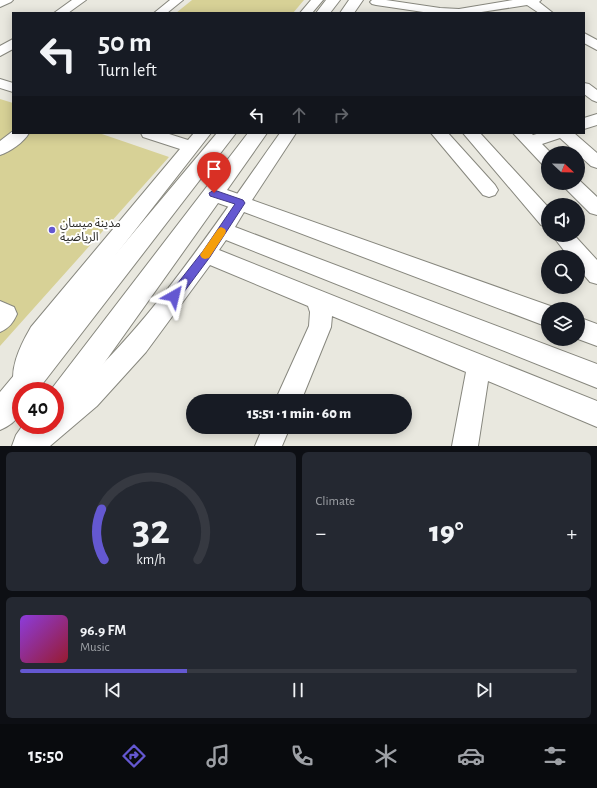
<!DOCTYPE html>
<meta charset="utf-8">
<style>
:root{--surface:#171b24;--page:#242831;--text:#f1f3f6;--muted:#9ea1a6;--line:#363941;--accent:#6458d1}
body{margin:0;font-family:"Alegreya Sans","Noto Sans Arabic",sans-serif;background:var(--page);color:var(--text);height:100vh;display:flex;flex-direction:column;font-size:15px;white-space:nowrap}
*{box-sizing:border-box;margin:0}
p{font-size:13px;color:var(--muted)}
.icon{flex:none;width:22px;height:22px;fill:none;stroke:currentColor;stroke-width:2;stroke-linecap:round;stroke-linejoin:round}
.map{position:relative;height:446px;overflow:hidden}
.details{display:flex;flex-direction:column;gap:6px;padding:6px;background:#0d0f14;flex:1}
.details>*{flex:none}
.guide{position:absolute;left:12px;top:12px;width:573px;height:122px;border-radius:0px;box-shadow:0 2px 10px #0003;background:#171b24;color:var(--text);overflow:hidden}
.needle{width:26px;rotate:112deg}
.buttons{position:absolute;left:541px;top:146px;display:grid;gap:8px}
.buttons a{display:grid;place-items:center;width:44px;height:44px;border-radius:50%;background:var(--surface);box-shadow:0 2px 10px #0003;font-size:20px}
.speed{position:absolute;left:12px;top:382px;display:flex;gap:8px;font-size:20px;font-weight:700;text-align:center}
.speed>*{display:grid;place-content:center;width:52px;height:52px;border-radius:50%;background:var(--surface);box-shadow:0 2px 10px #0003;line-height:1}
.speed .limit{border:6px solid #d22;background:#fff;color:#111}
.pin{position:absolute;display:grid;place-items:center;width:34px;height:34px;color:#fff;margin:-41px -17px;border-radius:50% 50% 50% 0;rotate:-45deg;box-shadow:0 0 4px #0007}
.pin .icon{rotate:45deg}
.me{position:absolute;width:44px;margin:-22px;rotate:37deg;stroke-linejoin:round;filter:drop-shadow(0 0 3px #0008)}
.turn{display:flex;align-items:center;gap:14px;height:84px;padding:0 20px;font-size:18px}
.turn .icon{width:52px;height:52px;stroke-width:2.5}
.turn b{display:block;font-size:28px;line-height:34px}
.lanes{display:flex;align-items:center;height:38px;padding:0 20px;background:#0003;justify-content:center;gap:20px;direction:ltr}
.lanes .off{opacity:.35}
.big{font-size:30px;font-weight:800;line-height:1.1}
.details .card{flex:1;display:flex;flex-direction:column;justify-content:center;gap:6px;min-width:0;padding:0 14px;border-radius:6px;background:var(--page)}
.details .dial{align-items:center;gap:0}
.dial svg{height:104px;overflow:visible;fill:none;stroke:var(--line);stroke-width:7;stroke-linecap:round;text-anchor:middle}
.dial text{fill:var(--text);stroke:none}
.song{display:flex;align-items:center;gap:12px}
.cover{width:48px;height:48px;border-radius:6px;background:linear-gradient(135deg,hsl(270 70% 55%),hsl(350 70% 35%))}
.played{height:4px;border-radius:2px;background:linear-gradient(90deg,var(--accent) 30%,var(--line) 30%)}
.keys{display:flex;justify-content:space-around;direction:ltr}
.heat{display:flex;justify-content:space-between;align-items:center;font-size:22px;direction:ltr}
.details .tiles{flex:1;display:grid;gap:6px;grid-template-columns:1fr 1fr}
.card:last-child{grid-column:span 2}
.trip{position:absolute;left:186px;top:394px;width:226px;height:40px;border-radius:20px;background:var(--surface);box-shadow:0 2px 10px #0003;font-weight:800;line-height:40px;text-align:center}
.tab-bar{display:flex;height:64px;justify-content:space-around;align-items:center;background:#090b0e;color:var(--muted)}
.tab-bar .icon{width:28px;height:28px}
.tab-bar .on{color:var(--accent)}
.tab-bar b{font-size:18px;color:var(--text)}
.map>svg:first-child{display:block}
.green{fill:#d7d196}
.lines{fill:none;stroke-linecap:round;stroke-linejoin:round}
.minor-casing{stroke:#87877e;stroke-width:2}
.major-casing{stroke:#87877e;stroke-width:2}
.minor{fill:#fff;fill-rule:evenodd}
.major{fill:#fff;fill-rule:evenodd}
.route{fill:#6458d1;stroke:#413988}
.slow{fill:#f59e0b}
.poi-dot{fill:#6458d1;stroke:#fff;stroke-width:1.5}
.labels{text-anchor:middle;stroke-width:4;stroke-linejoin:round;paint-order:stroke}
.poi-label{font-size:12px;fill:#292926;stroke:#fff;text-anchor:start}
</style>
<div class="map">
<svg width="597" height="446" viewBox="0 0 597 446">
<rect width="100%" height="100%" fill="#e9e8df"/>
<path class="green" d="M192 0H304L293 13H176Z
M0 99 13 103V133H99L169 157 0 346Z"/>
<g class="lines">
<g class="minor-casing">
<path id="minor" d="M0 0H13L11 2 0 7Z
M72 0H86L68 13H54Z
M170 0H183L167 13H154Z
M311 0H323L312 13H300Z
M372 0H386L440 8 459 9 513 0H541L539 2 553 13H539L527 5 475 13H430L376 5 372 4 370 2Z
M584 33 597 40V50L584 43Z
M13 39V49L0 56V46Z
M0 79 13 83V92L0 88Z
M584 83 589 84 597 90V102L592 100 584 94Z
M597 114V125L584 129V118Z
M13 131V133H29C24 142 10 152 0 155V141Z
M141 133H166L188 140 194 133H211L47 343 40 359 37 385 35 391H21V396L16 394C7 372 20 346 31 327L180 149 143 137Z
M280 133H296L252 200 556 308 548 309V327L244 212 235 227 597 364V388L226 240 219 250 597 401V427L488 381 478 446H452L466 372 332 316 331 327 301 401H275L309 326 310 312 308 306 210 265 146 352 97 406 50 446H16C24 425 34 425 55 425V408C145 334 213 227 280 133Z
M431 133H448L495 185 498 190 495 195 489 197 483 195Z
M463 133H480L548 207V228L541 225Z
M513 133H531L533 135 540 133H574L597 153V168L591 166 560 138 542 144 551 153H548V166L542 164Z
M578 179 597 197V215L590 213 565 188 562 183H578Z
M552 235H574L597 260V284L590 282 578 268V257H569Z
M0 301 14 307 17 314C13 323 9 328 0 332Z
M578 317 597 324V346L578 339Z
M263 427H290L282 446H255Z"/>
</g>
<g class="major-casing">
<path id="major" d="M326 0H340L330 13H316Z
M349 0H363L354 13H340Z
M217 133H236L37 391H21C21 412 21 421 0 430V392Z
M248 133H267L227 190 247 197 251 203 247 209 240 211 218 203 65 418 56 422 57 425 53 436 46 446H12L16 435 23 425H55V391H50Z"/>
</g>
<use href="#minor" class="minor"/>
<use href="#major" class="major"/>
</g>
<path class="route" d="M214 190 243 200 245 203 210 257 178 300 174 301 170 300 169 296 170 293 203 251 235 204 210 196 209 193Z"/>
<path class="slow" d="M221 227 225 229 226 231 225 234 209 258 205 259 202 258 200 255 202 252 218 229Z"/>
<circle class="poi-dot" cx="52" cy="230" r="4"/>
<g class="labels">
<g class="poi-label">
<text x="60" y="227">مدينة ميسان<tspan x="60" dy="14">الرياضية</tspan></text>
</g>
</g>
</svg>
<div class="buttons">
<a><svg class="needle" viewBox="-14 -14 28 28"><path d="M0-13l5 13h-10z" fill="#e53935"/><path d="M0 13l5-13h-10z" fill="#9ea1a6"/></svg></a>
<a><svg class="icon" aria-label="sound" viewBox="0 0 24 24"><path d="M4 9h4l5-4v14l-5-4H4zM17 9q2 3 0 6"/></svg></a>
<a><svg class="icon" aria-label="search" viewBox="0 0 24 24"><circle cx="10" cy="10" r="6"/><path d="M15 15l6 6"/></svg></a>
<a><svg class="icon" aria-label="layers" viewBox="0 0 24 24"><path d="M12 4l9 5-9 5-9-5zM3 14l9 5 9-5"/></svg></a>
</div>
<div class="speed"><div class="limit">40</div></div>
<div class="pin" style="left:214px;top:193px;background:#d93025"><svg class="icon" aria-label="arrive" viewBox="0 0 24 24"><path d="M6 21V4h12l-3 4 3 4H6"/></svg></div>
<svg class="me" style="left:174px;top:296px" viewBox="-20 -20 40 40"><path d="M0-17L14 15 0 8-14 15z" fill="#6458d1" stroke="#fff" stroke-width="4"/></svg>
<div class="trip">15:51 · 1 min · 60 m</div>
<div class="guide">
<div class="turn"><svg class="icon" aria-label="left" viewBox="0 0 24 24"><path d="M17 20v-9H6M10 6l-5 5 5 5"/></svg><div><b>50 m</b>Turn left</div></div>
<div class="lanes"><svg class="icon" aria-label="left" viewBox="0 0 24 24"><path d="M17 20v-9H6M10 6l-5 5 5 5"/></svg><svg class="icon off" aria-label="ahead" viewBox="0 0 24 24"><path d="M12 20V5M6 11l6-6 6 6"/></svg><svg class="icon off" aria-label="right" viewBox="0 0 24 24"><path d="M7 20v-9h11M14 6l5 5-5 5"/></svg></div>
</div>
</div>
<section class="details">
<div class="tiles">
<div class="card dial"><svg viewBox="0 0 100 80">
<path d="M14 69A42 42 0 1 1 86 69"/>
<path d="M14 69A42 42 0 0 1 12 30" stroke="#6458d1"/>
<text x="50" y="56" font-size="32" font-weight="700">32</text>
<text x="50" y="72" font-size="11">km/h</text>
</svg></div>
<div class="card"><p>Climate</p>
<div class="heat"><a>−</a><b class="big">19°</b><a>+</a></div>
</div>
<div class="card">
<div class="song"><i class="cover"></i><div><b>96.9 FM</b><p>Music</p></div></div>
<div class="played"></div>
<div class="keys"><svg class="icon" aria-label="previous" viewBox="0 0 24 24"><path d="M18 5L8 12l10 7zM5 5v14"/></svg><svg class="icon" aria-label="pause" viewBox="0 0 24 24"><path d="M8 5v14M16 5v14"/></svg><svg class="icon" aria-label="next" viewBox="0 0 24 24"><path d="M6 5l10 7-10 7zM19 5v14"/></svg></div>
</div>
</div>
</section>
<nav class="tab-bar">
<b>15:50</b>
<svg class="icon on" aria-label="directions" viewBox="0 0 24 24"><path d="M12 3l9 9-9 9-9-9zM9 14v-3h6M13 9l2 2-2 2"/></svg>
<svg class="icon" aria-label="music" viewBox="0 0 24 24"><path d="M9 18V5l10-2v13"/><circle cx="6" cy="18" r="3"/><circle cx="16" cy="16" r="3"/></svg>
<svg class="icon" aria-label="phone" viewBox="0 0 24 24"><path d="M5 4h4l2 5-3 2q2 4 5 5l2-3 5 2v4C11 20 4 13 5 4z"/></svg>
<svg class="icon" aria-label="climate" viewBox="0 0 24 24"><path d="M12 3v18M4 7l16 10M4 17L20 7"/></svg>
<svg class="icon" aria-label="car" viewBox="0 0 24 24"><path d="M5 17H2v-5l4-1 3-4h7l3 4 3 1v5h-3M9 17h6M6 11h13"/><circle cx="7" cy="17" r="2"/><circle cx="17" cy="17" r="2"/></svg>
<svg class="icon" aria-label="filters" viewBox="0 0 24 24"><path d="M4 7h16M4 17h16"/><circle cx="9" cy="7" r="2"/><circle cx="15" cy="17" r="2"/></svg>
</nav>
